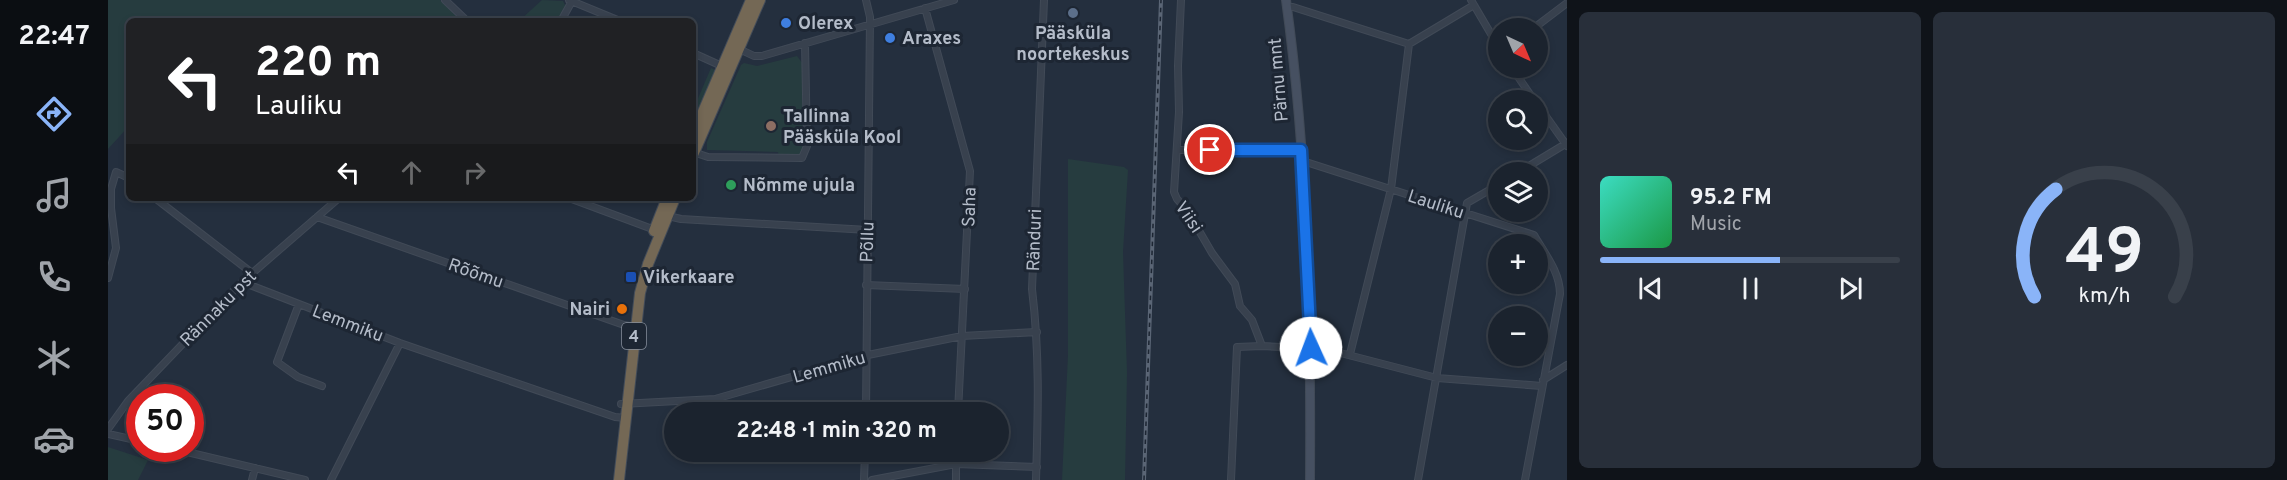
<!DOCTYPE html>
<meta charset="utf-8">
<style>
:root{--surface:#1b232e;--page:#282f3a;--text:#f1f3f6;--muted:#a0a4aa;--line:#39404a;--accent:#8ab4f8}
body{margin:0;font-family:Overpass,sans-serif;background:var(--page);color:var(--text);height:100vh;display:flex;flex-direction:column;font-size:22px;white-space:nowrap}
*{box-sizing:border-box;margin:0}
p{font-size:20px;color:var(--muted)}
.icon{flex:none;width:33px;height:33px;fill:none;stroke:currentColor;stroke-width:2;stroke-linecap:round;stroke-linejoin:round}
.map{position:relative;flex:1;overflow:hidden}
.sheet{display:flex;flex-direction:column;gap:12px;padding:12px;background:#0f1319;width:720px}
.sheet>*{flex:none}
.guide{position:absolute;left:18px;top:18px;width:570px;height:183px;border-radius:9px;box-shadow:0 3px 9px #0003,0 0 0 2px var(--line);background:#202124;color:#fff;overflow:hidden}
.needle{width:39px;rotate:136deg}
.tools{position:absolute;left:1380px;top:18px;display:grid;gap:12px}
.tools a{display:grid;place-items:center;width:60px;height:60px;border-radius:50%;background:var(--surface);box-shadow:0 3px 9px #0003,0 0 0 2px var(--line);font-size:30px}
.speed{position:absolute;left:18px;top:384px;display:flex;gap:12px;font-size:30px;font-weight:700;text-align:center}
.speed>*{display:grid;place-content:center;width:78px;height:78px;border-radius:50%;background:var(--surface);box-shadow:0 3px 9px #0003,0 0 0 2px var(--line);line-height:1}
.speed .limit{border:9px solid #d22;background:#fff;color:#111}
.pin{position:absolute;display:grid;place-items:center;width:51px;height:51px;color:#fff;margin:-26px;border:3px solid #fff;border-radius:50%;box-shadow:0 2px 6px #0007}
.me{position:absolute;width:66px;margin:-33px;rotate:358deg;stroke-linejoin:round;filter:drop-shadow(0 0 4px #0008)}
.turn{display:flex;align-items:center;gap:21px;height:126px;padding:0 30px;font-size:27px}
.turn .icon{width:78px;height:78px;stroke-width:2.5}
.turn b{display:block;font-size:42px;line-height:51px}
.lanes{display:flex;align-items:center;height:57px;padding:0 30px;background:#0003;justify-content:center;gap:30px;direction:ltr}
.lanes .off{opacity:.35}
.sheet .tile{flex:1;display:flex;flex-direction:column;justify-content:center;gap:9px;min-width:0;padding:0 21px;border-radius:9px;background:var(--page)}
.sheet .dial{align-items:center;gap:0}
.dial svg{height:156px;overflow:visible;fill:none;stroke:var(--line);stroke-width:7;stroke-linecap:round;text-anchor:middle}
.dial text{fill:var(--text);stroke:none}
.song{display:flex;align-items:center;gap:18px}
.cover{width:72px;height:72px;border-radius:9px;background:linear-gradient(135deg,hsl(170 70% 55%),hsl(140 70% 35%))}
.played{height:6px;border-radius:3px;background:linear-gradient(90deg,var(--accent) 60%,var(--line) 60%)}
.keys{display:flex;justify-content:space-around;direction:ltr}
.sheet .tiles{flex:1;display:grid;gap:12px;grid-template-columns:repeat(2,1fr)}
.trip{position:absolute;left:556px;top:402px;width:345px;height:60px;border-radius:30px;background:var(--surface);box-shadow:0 3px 9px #0003,0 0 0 2px var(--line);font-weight:700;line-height:60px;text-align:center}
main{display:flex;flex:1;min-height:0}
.menu{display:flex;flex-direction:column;width:108px;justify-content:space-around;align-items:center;background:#0b0e12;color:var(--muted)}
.menu .icon{width:42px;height:42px}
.menu .active{color:var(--accent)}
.menu b{font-size:27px;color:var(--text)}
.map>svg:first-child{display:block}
.green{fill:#263c3f}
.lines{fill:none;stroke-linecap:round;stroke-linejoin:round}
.street-casing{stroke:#414a57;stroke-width:8}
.secondary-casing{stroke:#414a57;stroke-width:10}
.highway-casing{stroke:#434c59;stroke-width:12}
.street{stroke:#38414e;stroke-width:6}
.secondary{stroke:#465061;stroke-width:8}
.highway{stroke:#746855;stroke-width:10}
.rail-casing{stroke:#5a6575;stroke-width:4}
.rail{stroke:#1d2633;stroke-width:1.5;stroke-dasharray:4.5;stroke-linecap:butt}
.route-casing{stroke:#114b97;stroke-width:15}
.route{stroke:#1a73e8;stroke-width:10}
.service-dot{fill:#5c6f8a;stroke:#1d2633;stroke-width:2}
.shop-dot{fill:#3f7fe0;stroke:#1d2633;stroke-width:2}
.education-dot{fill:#8d6e63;stroke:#1d2633;stroke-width:2}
.leisure-dot{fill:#2e9e5b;stroke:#1d2633;stroke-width:2}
.transit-dot{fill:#1a4fb4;stroke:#1d2633;stroke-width:2}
.food-dot{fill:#e8710a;stroke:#1d2633;stroke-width:2}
.labels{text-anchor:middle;stroke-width:6;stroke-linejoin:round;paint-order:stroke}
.shield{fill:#1d2633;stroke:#878f9c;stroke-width:1.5}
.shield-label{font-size:16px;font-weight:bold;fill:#b4bcc9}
.poi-label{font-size:18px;font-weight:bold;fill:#b4bcc9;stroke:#1d2633;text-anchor:start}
.street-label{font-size:18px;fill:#b4bcc9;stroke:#1d2633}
</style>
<main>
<nav class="menu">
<b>22:47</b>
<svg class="icon active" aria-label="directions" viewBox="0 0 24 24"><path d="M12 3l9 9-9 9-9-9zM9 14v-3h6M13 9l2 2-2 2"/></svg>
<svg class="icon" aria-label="music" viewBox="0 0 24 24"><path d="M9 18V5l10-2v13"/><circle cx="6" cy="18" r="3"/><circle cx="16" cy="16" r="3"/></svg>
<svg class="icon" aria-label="phone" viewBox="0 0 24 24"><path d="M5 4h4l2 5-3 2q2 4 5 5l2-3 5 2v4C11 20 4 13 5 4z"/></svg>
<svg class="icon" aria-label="climate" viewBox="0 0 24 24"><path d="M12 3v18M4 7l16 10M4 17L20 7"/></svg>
<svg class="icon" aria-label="car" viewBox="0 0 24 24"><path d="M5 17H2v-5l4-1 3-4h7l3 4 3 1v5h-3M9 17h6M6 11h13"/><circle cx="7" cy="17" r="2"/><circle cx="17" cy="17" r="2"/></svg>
</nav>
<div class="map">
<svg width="1459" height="480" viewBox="0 0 1459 480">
<rect width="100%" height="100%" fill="#242f3e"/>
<path class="green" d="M0 0H332L353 21H21V126L0 149Z
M434 0 455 1 458 7 450 21H411Z
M689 56 695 64 694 109 695 153 690 156 671 157 670 152 599 150V142L633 65 636 63 649 66Z
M603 68 607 70V72L585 126V110Z
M960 159 1016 167 1020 170 1015 252 1019 372 1017 480H954L960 355Z
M0 447 40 460 30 480H0Z"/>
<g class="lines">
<g class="street-casing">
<path id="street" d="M337 0 359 21
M461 0 512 21
M758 0 762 17 758 412
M1073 0 1070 66 1071 112 1066 192 1069 199 1079 210 1104 253 1127 284 1132 306 1144 320 1154 346
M1363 0 1390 46
M1179 7H1185L1301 44 1366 5
M817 8 862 171 850 412
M453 21 464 1
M1426 28 1459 3
M629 48 646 56H654L846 0
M585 53 616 67
M1404 68 1426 100
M1430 105 1459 146
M1069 150H1193
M585 152 600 157 694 158 699 146 697 43
M1194 163H1201L1426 235C1437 254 1452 272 1452 294L1417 480
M1411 172 1459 143
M47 198 144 273
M461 198 547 230
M560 216 573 219 760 230
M209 217 516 325 527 327
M0 278 8 248 3 208V189L8 172 21 178
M134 282 292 343 507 417 518 418
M758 285 857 289
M191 304 169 362 190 377 214 386
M1242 354 1283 189 1301 44
M1435 380 1459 365
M513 404 607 399 760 355 854 336 929 332
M0 429 20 401 134 282 231 198
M0 434 32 441
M62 448 197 480
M144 480 147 468
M223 480 292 343
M756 480 757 452
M764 480 848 464 929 467
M848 480V452
M928 480C930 413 932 356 924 289L936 0
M1123 480 1129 347 1154 346 1217 349 1329 378 1434 386
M1310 480 1359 203 1390 185"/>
</g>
<g class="secondary-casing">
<path id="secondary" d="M1178 0C1200 159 1203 320 1202 480"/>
</g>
<g class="highway-casing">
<path id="highway" d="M585 135 643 0
M585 155 652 0
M546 231 559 198
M511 480 532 293 540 264 567 198"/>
</g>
<use href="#street" class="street"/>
<use href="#secondary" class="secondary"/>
<use href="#highway" class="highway"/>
<g class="rail-casing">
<path id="rail" d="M1036 480 1053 0"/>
</g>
<use href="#rail" class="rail"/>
</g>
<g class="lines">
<g class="route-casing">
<path id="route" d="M1102 150H1193L1203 348"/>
</g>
<use href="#route" class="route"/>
</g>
<circle class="service-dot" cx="965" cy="13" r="6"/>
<g class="shop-dot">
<circle cx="678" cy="23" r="6"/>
<circle cx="782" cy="38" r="6"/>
</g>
<circle class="education-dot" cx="663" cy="126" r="6"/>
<circle class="leisure-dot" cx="623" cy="185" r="6"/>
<rect class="transit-dot" x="517" y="271" width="12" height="12" rx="3"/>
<circle class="food-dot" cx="514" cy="309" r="6"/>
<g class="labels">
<rect class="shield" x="514" y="323" width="24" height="26" rx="4.5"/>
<g class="shield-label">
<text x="526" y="342">4</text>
</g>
<g class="poi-label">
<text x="690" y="29">Olerex</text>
<text x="965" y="39" text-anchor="middle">Pääsküla<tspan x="965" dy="21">noortekeskus</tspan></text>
<text x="794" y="44">Araxes</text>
<text x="675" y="122">Tallinna<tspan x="675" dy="21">Pääsküla Kool</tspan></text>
<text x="635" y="191">Nõmme ujula</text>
<text x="535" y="283">Vikerkaare</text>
<text x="502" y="315" text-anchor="end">Nairi</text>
</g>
<g class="street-label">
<text transform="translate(1170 80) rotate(-95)" y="6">Pärnu mnt</text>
<text transform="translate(1328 204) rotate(18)" y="6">Lauliku</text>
<text transform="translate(861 207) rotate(-88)" y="6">Saha</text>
<text transform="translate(1081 217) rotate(56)" y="6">Viisi</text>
<text transform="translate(926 240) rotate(-88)" y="6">Ränduri</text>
<text transform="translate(759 242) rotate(-88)" y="6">Põllu</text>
<text transform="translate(368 273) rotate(19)" y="6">Rõõmu</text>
<text transform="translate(110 308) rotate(-45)" y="6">Rännaku pst</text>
<text transform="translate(240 323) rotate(21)" y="6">Lemmiku</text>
<text transform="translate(721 367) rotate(-16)" y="6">Lemmiku</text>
</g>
</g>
</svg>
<div class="tools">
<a><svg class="needle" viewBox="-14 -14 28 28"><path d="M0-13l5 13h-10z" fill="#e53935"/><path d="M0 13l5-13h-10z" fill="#a0a4aa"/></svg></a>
<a><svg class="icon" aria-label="search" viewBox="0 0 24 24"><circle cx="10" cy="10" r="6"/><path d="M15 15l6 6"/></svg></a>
<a><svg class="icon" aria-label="layers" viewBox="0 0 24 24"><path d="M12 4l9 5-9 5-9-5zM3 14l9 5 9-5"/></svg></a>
<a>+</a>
<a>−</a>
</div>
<div class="speed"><div class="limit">50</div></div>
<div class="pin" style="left:1102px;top:150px;background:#d93025"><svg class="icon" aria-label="arrive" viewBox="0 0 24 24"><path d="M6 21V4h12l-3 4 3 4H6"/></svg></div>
<svg class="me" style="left:1203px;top:348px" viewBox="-20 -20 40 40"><circle r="19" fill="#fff"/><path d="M0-13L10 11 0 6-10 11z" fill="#1a73e8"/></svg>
<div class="trip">22:48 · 1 min · 320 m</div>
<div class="guide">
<div class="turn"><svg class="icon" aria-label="left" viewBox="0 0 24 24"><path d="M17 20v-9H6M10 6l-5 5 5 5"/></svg><div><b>220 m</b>Lauliku</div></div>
<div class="lanes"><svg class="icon" aria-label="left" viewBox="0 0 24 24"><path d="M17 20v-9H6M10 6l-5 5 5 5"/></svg><svg class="icon off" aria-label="ahead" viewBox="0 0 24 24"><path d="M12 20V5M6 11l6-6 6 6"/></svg><svg class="icon off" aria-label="right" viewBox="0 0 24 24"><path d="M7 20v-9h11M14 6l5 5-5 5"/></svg></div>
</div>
</div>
<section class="sheet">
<div class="tiles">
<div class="tile">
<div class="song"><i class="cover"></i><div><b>95.2 FM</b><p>Music</p></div></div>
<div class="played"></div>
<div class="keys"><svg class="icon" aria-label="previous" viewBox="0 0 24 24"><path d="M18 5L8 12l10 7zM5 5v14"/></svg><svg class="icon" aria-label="pause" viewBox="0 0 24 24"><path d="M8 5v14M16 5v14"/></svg><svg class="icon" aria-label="next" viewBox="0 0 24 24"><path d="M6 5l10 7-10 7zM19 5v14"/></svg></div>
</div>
<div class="tile dial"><svg viewBox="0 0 100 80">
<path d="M14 69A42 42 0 1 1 86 69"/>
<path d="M14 69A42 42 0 0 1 25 14" stroke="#8ab4f8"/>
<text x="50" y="56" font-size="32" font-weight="700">49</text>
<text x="50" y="72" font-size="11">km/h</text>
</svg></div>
</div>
</section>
</main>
